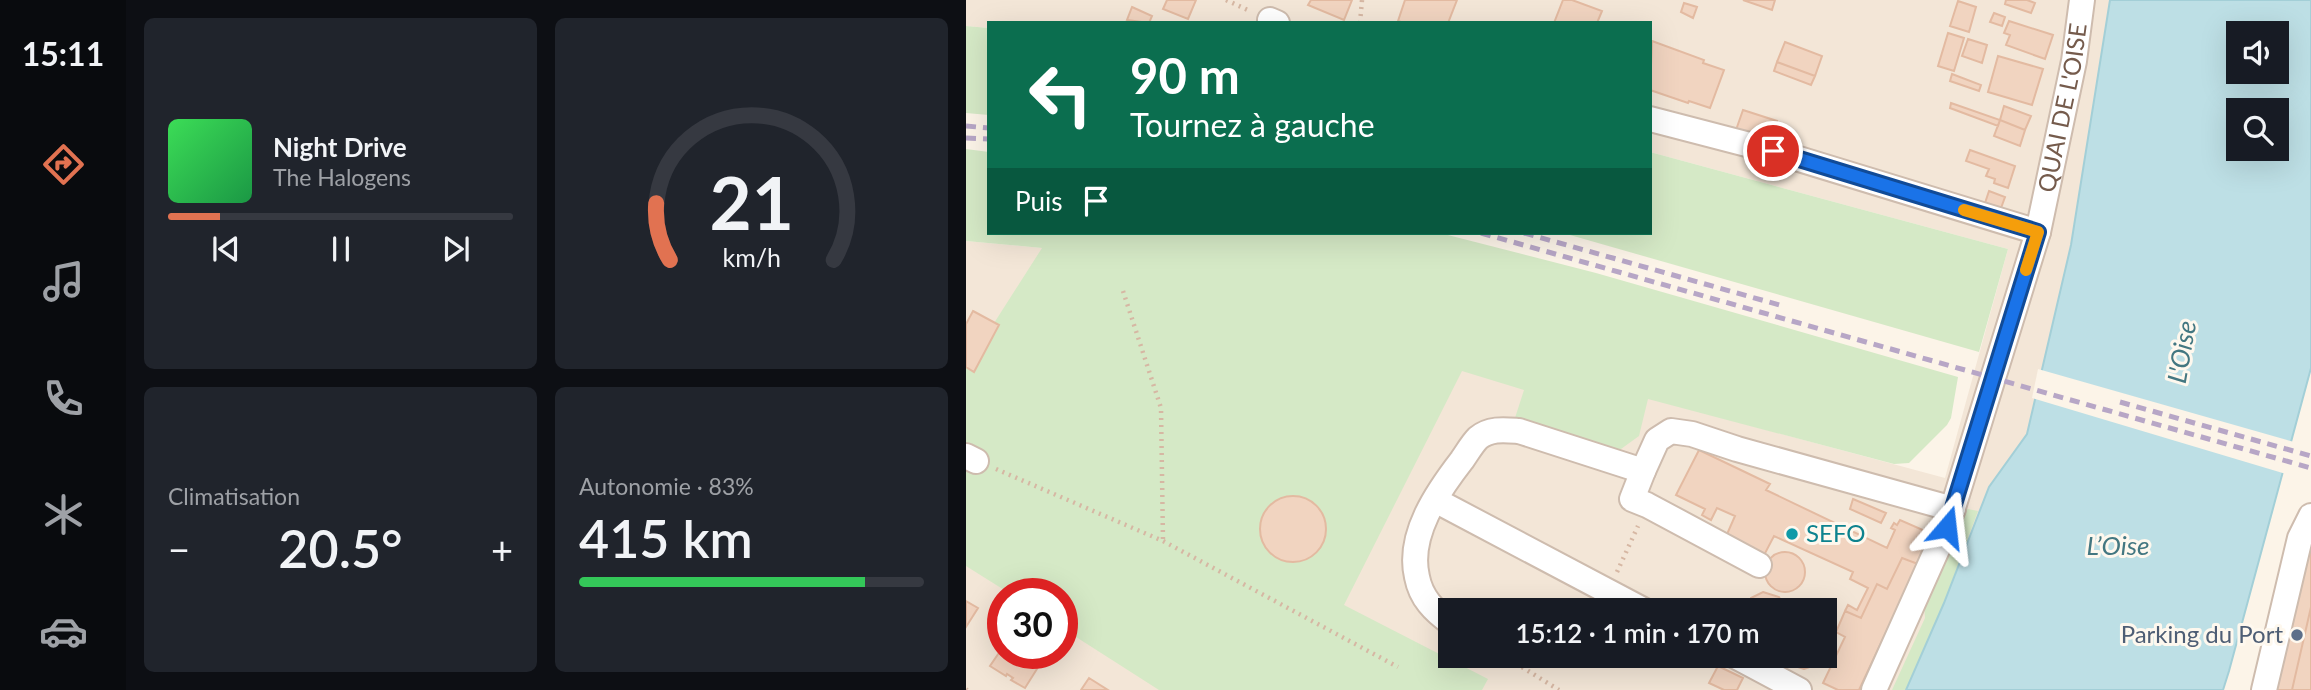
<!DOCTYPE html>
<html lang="fr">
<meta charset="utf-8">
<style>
:root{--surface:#171b24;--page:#20242c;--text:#f1f3f6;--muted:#9ea1a6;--line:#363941;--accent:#e17251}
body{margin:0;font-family:Lato,sans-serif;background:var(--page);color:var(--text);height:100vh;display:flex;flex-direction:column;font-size:26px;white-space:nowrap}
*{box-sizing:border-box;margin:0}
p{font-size:23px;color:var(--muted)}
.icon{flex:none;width:38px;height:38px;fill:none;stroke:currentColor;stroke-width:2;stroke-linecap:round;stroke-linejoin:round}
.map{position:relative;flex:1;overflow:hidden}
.panel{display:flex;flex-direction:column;gap:18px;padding:18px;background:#0d0f14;width:840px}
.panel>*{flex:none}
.top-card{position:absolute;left:21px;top:21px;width:665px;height:214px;border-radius:0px;box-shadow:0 7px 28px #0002;background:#0b6e4f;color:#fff;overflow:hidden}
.controls{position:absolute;left:1260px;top:21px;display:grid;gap:14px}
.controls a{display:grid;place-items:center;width:63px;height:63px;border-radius:0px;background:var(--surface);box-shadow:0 7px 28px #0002;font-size:35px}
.speed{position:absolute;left:21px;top:578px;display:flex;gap:14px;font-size:35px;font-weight:700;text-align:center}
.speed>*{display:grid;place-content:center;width:91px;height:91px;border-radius:50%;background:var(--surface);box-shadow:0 7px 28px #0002;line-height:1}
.speed .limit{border:10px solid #d22;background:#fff;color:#111}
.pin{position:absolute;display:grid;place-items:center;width:60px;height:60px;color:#fff;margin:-30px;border:4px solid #fff;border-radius:50%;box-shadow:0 2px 7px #0007}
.me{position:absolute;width:77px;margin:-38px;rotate:17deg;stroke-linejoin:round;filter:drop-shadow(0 0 5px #0008)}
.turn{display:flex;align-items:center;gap:24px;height:147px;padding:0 28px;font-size:32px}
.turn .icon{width:91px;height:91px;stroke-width:2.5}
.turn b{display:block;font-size:49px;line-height:60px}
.then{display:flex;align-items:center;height:66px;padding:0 28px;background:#0003;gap:14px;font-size:26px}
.big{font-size:52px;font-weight:600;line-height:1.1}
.panel .card{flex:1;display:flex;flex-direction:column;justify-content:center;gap:10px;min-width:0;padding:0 24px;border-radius:10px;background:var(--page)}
.panel .dial{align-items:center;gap:0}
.dial svg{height:182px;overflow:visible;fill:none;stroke:var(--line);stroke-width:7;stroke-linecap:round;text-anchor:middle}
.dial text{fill:var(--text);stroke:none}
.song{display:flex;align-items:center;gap:21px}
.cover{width:84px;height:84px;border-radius:10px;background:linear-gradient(135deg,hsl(130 70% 55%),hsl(140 70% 35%))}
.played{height:7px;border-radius:4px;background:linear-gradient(90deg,var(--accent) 15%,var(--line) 15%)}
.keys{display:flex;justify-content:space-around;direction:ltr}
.heat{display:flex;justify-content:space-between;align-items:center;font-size:38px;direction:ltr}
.charge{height:10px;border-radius:5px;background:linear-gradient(90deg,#34c759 83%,var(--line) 0)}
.panel .tiles{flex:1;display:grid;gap:18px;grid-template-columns:repeat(2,1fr)}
.trip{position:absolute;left:472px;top:598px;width:399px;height:70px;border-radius:0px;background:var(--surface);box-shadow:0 7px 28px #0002;font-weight:600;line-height:70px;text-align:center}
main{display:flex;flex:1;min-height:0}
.menu{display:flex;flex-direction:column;width:126px;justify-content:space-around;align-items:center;background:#090b0e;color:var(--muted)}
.menu .icon{width:49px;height:49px}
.menu .on{color:var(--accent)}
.menu b{font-size:32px;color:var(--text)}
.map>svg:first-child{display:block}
.residential{fill:#f3e6d7;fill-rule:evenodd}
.green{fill:#d5e9c6}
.water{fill:#bddfe5;stroke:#a3cfd7;stroke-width:2;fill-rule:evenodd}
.pier{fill:#fcf4e8}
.building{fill:#f1d4c0;stroke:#e3baa1;stroke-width:2}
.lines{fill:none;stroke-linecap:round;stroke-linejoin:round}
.minor-casing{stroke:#cebcae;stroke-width:28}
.path{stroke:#d6b7a3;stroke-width:4.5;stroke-dasharray:2 5;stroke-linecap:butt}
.minor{stroke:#fff;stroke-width:24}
.rail{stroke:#b7a6c6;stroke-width:5;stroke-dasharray:10 7;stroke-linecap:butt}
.route-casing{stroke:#114b97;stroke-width:18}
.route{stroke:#1a73e8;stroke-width:12}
.slow{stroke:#f59e0b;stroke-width:12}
.culture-dot{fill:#0f9aa8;stroke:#fef8ee;stroke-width:2.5}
.service-dot{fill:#5c6f8a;stroke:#fef8ee;stroke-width:2.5}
.labels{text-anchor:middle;stroke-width:6;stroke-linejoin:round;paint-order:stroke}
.street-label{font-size:24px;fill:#755b4c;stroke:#fef8ee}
.culture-label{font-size:24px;fill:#0d838f;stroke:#fef8ee;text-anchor:start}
.service-label{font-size:24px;fill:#4e5e75;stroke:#fef8ee;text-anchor:end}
.water-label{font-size:26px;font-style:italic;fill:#437781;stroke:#fef8ee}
</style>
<main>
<nav class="menu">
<b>15:11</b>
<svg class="icon on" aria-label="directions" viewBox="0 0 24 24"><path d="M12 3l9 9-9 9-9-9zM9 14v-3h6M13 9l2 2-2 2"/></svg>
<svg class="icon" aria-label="music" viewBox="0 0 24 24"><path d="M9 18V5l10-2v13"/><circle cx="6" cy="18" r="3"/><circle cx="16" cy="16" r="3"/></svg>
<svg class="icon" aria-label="phone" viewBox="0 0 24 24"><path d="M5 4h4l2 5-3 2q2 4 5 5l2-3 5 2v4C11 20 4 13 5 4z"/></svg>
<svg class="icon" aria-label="climate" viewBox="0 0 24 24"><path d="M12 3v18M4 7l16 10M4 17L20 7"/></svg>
<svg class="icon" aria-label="car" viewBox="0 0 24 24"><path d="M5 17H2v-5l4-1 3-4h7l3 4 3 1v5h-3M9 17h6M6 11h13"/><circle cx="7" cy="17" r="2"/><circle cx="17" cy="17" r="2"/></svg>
</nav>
<section class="panel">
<div class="tiles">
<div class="card">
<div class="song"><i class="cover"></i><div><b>Night Drive</b><p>The Halogens</p></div></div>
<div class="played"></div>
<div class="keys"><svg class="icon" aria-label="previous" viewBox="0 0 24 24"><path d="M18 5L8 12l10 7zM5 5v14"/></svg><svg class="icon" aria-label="pause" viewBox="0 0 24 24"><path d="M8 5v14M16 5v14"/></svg><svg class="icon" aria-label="next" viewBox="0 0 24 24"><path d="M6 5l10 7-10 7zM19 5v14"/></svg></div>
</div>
<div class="card dial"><svg viewBox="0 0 100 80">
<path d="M14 69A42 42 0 1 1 86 69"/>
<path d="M14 69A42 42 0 0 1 8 44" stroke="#e17251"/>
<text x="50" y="56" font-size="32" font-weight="700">21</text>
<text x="50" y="72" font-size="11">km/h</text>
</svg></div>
<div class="card"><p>Climatisation</p>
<div class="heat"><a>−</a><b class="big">20.5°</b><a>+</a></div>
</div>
<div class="card"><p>Autonomie · 83%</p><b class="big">415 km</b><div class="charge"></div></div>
</div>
</section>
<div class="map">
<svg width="1345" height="690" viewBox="0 0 1345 690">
<rect width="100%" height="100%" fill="#fcf4e8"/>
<path class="residential" d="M0 0H1144L1105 245 1061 434 1023 487 978 603 940 690H0V241L76 248 682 398 979 478 1042 249 684 152V23H23V28L0 26ZM37 593H96V653H37ZM485 611H859V656H485Z"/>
<path class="green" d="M0 26 23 28V115L0 113Z
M0 149 23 152V233H474L630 273 992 377 985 418 981 425 943 463 928 464 682 399 673 436 648 454 548 421 558 390 496 371 378 605 522 679 516 690H193L96 628V593H43L0 566V367L76 248 0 241Z
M684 152 1042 249 1013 352 597 233H684Z
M997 508 1012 511 978 603 940 690H926L959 618 958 603Z"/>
<path class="water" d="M1144 0H1345V368L1263 671 1257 690H940L978 603 1023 487 1061 434 1105 245ZM1272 33H1311V72H1272ZM1272 110H1311V149H1272Z"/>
<path class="pier" d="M1072 369 1328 442 1320 474 1066 398Z"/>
<path class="building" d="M201 0H230L222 19 197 9Z
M345 0H386L378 20 342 5Z
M439 0H491L482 23H438L432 21Z
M597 0H606L636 11 631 23H588Z
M777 0H809L806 10Z
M1040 0H1061L1069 3 1065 13 1039 4Z
M992 1 1010 7 1003 32 984 26Z
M718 3 731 7 727 18 715 12Z
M166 7 186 16 183 23 161 20Z
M1028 13 1039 17 1036 26 1024 22Z
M1043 21 1087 35 1079 59 1040 45 1044 35 1038 33Z
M982 33 998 38 988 71 972 66Z
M1002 39 1021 45 1016 63 996 56Z
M686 41 738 60 737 63 758 70 744 108 723 101 722 103 684 90Z
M819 42 856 56 849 76 811 62Z
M1032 56 1077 69 1066 105 1022 92Z
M811 62 849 76 845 85 808 71Z
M986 74 1015 85 1013 91 984 81Z
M985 103 1034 120 1032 126 984 108Z
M1038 106 1065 116 1059 130 1034 120Z
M777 110 811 121 807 132 802 131 799 139 770 130Z
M1034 120 1059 130 1054 146 1028 136Z
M1004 150 1049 166 1042 188 1028 183 1029 179 1020 176 1023 169 1000 161Z
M1023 191 1039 197 1035 208 1019 203Z
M7 311 33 325 8 372 0 367V324Z
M733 450 804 484 800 490 921 548 929 530 925 528 928 523 931 525 934 520 966 534 952 564 936 558 921 589 911 584 895 618 879 611 882 605 891 610 902 588 884 579 887 572 808 536 796 559 758 541 769 516 751 508 745 520 736 515 739 509 710 495Z
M294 529a33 33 0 1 1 66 0a33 33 0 1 1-66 0Z
M887 499 920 513 915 523 884 509Z
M1345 544V607L1326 690H1305Z
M799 572a20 20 0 1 1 40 0a20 20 0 1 1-40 0Z
M936 558 952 564 893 690H872L857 683 879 637 870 632 879 611 895 618 911 584 921 589Z
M797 592 813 597 820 611H781L785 598Z
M605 599 617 602 626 611H586L596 602Z
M0 601 12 608 0 627Z
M1345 607V690H1326Z
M37 647V653H81L59 688 45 680 47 678 41 674 40 676 24 666Z
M857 656 850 665 838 669 822 664 817 656Z
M752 666 777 678 771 690H758L743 683Z
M123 678 142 690H115Z"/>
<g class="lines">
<g class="minor-casing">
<g id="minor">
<path d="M304 20 311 23"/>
<path d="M684 119 807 151 1072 232"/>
<path d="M0 456 10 461"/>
<path d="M677 471 666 499 681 505 793 565"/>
<path d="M469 500 679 611"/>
<path d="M485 623C468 611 455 598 451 577 441 535 472 491 496 460 501 453 506 444 512 438 524 428 539 430 553 431L677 471 691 440 705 431 726 434 771 449 987 509"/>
<path d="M769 656 833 690"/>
<path id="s1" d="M908 690 981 527 1072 232 1108 61 1116 0"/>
<path d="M1298 690 1334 538 1345 516"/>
</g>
</g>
<path class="path" d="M260 0 284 11
M394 23 396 0
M157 291 195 408 197 541
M30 469 197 541 432 667
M651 572 672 526
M538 656 593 690
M0 689 1 690"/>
<use href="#minor" class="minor"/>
<path class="rail" d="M0 126 23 128
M0 138 23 139
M515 233 1345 468
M558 233 817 306
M1154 402 1345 456"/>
</g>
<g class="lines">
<g class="route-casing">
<path id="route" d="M807 151 1072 232 981 527"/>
</g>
<use href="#route" class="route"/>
<path class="slow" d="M998 210 1072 232 1060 270"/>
</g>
<circle class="culture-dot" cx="826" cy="534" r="7"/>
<circle class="service-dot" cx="1331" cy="635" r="7"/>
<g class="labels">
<g class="street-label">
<text dy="8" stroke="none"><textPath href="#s1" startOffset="614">QUAI DE L'OISE</textPath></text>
</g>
<g class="culture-label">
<text x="840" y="542">SEFO</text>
</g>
<g class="service-label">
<text x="1317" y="643">Parking du Port</text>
</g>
<g class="water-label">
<text transform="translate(1216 352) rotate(-80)" y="9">L'Oise</text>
<text x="1152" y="555">L’Oise</text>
</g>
</g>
</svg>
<div class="controls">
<a><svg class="icon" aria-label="sound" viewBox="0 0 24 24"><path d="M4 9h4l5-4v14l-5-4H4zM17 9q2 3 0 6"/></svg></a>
<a><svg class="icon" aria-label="search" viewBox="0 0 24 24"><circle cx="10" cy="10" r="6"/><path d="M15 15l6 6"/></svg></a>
</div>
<div class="speed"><div class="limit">30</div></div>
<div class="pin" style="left:807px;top:151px;background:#d93025"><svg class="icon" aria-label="arrive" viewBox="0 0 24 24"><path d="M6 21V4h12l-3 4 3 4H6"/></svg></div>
<svg class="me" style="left:981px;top:527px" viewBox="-20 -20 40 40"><path d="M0-17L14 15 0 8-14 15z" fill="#1a73e8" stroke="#fff" stroke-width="4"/></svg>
<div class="trip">15:12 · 1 min · 170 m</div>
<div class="top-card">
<div class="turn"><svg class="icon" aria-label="left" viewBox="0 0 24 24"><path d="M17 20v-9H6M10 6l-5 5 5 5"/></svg><div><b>90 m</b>Tournez à gauche</div></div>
<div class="then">Puis<svg class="icon" aria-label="arrive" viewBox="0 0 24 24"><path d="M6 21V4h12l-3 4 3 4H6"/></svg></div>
</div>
</div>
</main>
